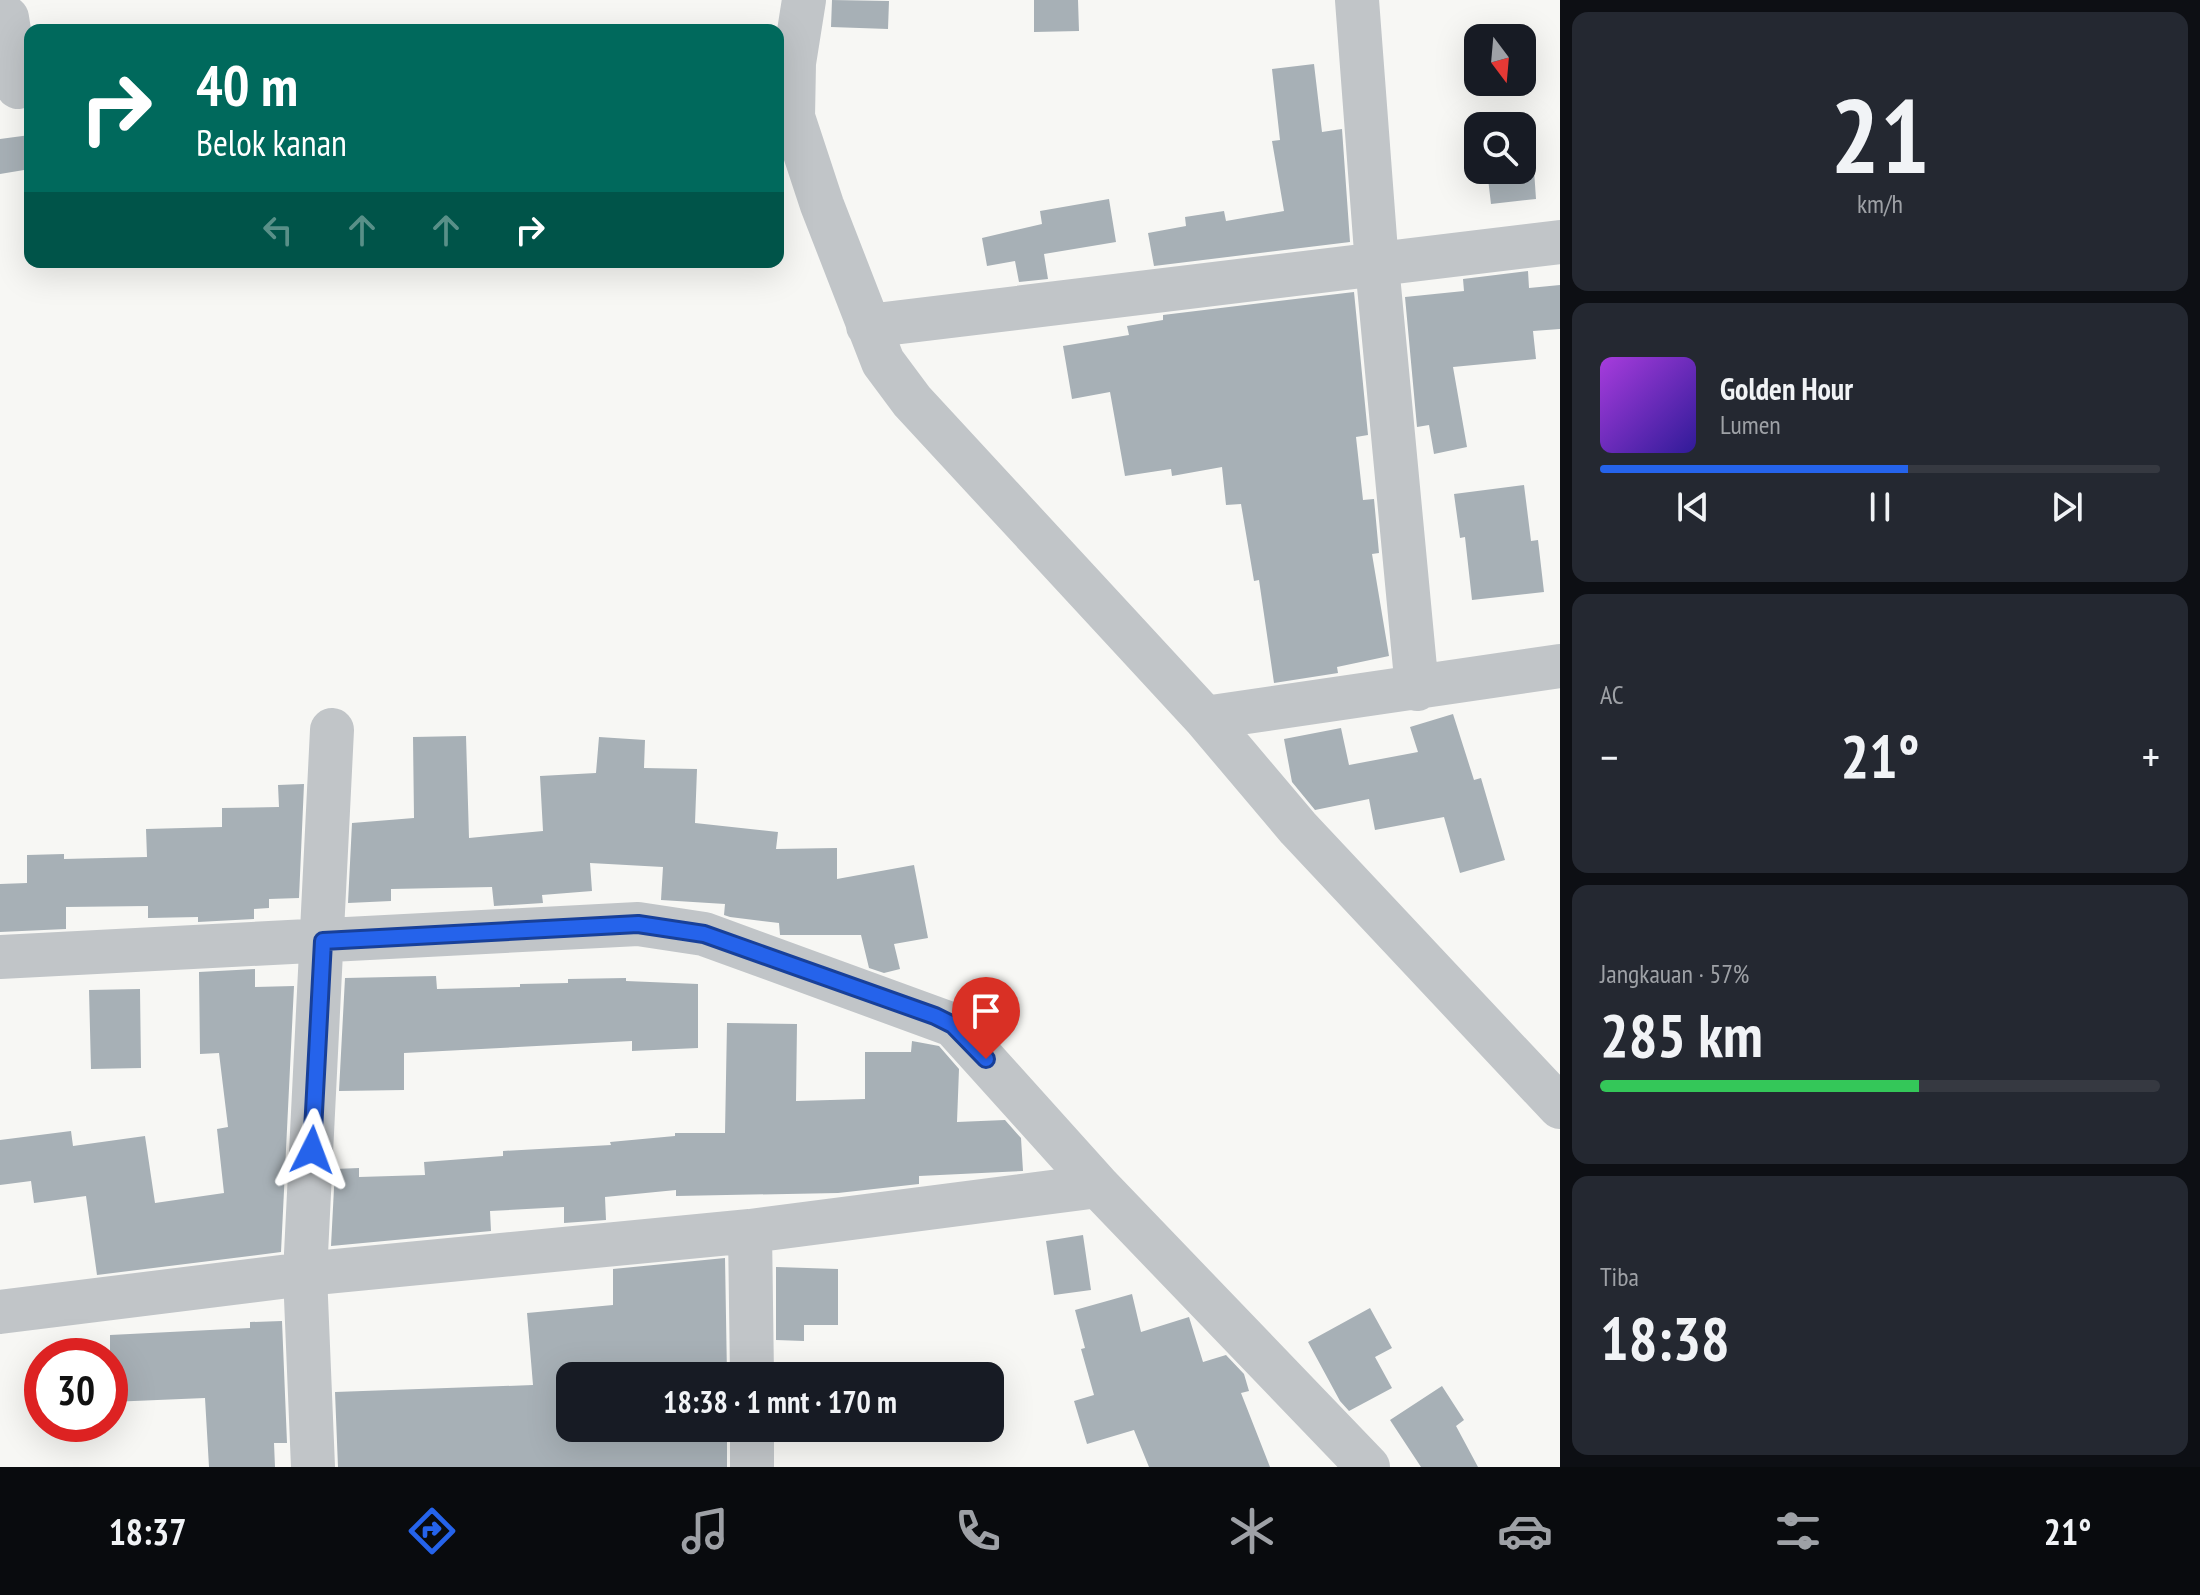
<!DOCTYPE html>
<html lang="id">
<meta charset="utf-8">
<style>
:root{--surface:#171b24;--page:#242831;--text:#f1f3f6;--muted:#9ea1a6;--line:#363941;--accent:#2563eb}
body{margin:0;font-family:"PT Sans Narrow",sans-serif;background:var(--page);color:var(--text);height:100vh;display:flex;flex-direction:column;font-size:30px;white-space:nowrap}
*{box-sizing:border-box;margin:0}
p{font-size:26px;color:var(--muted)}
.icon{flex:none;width:44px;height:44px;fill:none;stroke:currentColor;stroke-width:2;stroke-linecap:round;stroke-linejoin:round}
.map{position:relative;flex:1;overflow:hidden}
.side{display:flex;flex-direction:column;gap:12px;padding:12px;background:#0d0f14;width:640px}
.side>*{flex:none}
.top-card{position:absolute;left:24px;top:24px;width:760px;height:244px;border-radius:16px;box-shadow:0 8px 32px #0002;background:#00695c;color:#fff;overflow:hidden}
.needle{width:52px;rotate:164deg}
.controls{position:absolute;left:1464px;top:24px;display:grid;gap:16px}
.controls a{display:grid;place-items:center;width:72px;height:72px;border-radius:16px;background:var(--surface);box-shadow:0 8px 32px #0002;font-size:40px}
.speed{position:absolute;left:24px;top:1338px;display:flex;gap:16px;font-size:40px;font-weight:700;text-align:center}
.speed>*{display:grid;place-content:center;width:104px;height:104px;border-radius:50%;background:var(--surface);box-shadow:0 8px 32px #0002;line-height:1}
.speed .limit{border:12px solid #d22;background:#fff;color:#111}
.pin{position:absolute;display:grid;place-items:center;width:68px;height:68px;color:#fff;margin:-82px -34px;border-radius:50% 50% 50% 0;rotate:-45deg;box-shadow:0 0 8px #0007}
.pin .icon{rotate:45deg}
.me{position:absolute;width:88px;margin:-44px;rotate:3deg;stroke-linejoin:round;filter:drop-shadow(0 0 6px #0008)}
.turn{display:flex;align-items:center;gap:28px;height:168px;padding:0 40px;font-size:36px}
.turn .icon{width:104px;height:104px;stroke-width:2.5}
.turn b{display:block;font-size:56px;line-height:68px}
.lanes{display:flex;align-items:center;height:76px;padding:0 40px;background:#0003;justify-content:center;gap:40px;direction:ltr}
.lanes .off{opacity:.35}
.big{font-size:60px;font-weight:700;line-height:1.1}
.side .tile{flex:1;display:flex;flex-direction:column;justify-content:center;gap:12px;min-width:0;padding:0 28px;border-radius:16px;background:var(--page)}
.side .dial{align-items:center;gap:0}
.dial b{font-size:104px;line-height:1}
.song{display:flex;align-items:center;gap:24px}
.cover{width:96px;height:96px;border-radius:12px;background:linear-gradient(135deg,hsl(280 70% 55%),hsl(250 70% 35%))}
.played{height:8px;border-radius:4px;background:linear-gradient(90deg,var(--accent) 55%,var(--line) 55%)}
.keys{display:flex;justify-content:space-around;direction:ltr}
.heat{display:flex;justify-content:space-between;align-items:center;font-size:44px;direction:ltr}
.charge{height:12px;border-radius:6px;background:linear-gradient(90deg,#34c759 57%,var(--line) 0)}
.trip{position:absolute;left:556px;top:1362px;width:448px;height:80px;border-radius:16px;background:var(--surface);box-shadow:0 8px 32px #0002;font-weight:700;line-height:80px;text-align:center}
.tabs{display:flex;height:128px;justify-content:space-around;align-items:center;background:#090b0e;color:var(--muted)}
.tabs .icon{width:56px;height:56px}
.tabs .active{color:var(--accent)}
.tabs b{font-size:36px;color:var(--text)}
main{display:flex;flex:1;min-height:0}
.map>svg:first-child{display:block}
.building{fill:#a7b0b6}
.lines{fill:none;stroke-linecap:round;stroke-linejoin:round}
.minor{stroke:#c1c5c8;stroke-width:44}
.route-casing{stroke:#184099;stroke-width:20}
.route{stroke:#2563eb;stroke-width:14}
</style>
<main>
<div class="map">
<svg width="1560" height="1467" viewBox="0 0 1560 1467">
<rect width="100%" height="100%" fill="#f7f7f4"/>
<path class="building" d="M832 0 889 1 888 29 831 27Z
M1034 0H1078L1079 31 1034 32Z
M1314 64 1322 132 1342 129 1350 242 1154 266 1148 233 1186 226 1185 217 1224 211 1226 221 1284 211 1272 141 1280 140 1272 69Z
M30 135V169L0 174V139Z
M1487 170H1534L1536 199 1491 204Z
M1109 199 1116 242 1044 254 1048 279 1019 282 1015 261 987 266 982 238 1042 224 1040 211Z
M1528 271 1529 288 1560 285V329L1533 331 1536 359 1453 367 1467 447 1434 454 1429 425 1417 427 1405 297 1464 291 1463 279Z
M1354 292 1368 435 1356 437 1363 500 1374 499 1379 553 1372 554 1389 656 1337 667 1338 673 1274 683 1259 580 1254 581 1241 504 1226 505 1222 467 1172 476 1171 469 1125 476 1110 392 1072 399 1063 346 1129 335 1127 326 1163 320V315Z
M1524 485 1531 541 1538 540 1544 592 1472 600 1465 537 1460 538 1454 494Z
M1453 714 1474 780 1481 778 1505 860 1460 873 1444 817 1375 830 1369 799 1315 810 1292 782 1284 739 1341 728 1349 765 1418 752 1410 727Z
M466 736 469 838 543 831 540 776 596 773 599 737 645 740 644 768 697 769 695 823 778 832 776 849 837 848V879L914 865 928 938 894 944 900 969 884 973 869 968 861 935H780L779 923 730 917 724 915 725 904 661 900 663 867 590 863 592 891 542 895 543 903 494 906 492 887 391 889V901L348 903 352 823 414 818 413 737Z
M304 784 299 898 269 899V908L254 909V919L198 922V917L148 918V906L66 907V929L0 932V884L27 883V855L64 854V859L147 857 146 829 222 827V808L279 807 278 785Z
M255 969V987L294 986 281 1252 97 1275 86 1196 34 1203 31 1181 0 1185V1140L71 1131 73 1146 145 1136 155 1203 224 1193 217 1129 228 1127 219 1053 200 1054 199 972Z
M436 976 437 989 520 987V984L568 983V979L626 978V981L698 984V1048L632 1051V1041L404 1053V1090L339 1091 345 978Z
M140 989 141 1068 91 1069 89 990Z
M727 1023 797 1024 796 1101 865 1099V1052H911L912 1041 939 1046 959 1069 957 1122 1005 1120 1021 1138 1023 1171 919 1176V1184L838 1193 676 1196V1190L605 1197 606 1220 564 1223V1207L490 1211 491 1231 331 1246 335 1169 359 1168V1177L425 1175 424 1162 503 1156V1151L611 1145 610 1142 675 1136V1133H725Z
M1083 1235 1091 1290 1054 1295 1046 1241Z
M725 1258 727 1376H671V1366L570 1368V1428H727V1467H338L335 1392 533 1385 527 1313 613 1305V1269Z
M776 1267 838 1269V1325H804V1341L776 1340Z
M1132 1294 1141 1332 1189 1317 1203 1362 1226 1355 1244 1374 1249 1391 1241 1393 1270 1467H1149L1134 1430 1087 1444 1074 1401 1094 1395 1081 1349 1085 1348 1075 1310Z
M1370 1308 1392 1348 1375 1357 1392 1388 1349 1411 1340 1401 1308 1342Z
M282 1321 287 1443H274L275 1467H209L205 1398 110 1402V1335L250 1328V1322Z
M1442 1386 1464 1420 1456 1426 1478 1467H1421L1390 1420Z"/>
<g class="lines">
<path class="minor" d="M804 0 794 63 793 117 822 205 883 362 912 401 1205 718 1298 828 1560 1107
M1357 0 1377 265 1417 689
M0 12 7 18 18 87
M868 326 1560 242
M1205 718 1560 666
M0 957 638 924 704 934 953 1025 1098 1186
M750 1231 752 1376
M0 1312 305 1274 750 1231 1098 1186 1368 1467
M752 1428V1467
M313 1467 305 1274 332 730"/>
</g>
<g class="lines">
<g class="route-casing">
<path id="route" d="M312 1150 323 941 638 924 704 934 935 1016 953 1025 986 1059"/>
</g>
<use href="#route" class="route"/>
</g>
</svg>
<div class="controls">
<a><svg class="needle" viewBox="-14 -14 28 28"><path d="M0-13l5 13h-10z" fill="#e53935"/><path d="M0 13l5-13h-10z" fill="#9ea1a6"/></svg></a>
<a><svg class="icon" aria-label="search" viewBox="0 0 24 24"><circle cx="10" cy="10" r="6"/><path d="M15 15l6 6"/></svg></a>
</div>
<div class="speed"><div class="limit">30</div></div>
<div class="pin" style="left:986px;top:1059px;background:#d93025"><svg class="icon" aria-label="arrive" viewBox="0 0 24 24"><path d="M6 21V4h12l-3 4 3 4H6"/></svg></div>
<svg class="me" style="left:312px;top:1150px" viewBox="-20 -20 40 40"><path d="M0-17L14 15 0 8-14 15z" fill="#2563eb" stroke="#fff" stroke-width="4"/></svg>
<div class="trip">18:38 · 1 mnt · 170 m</div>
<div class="top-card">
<div class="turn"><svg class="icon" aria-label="right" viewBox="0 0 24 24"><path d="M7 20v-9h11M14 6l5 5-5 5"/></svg><div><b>40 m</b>Belok kanan</div></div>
<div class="lanes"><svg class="icon off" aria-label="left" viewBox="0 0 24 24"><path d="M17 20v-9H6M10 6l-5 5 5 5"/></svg><svg class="icon off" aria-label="ahead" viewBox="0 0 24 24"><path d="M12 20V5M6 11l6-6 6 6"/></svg><svg class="icon off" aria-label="ahead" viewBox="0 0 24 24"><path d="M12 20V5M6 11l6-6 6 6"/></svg><svg class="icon" aria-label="right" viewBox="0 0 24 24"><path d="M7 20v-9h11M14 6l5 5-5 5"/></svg></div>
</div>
</div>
<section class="side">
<div class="tile dial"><b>21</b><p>km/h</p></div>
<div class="tile">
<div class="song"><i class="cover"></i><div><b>Golden Hour</b><p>Lumen</p></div></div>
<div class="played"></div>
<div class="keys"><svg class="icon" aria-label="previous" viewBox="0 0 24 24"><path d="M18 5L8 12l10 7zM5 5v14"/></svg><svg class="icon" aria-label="pause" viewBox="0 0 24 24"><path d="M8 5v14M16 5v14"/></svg><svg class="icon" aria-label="next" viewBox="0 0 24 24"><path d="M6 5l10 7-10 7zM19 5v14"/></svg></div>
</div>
<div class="tile"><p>AC</p>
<div class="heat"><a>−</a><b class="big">21°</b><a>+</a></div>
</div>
<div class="tile"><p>Jangkauan · 57%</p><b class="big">285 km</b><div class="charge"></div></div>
<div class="tile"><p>Tiba</p><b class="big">18:38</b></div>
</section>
</main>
<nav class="tabs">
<b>18:37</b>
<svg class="icon active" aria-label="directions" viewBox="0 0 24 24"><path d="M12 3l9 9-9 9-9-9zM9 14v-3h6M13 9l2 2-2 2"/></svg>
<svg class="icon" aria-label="music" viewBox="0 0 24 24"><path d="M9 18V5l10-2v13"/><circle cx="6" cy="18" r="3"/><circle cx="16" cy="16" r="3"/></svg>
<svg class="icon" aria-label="phone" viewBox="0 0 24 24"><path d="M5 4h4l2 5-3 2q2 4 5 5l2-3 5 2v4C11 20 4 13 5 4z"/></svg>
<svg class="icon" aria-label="climate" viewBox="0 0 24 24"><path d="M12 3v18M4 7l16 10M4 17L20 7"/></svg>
<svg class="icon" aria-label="car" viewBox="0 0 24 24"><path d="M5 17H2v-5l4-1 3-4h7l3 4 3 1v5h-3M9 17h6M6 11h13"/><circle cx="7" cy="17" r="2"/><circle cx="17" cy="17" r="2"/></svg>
<svg class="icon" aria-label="filters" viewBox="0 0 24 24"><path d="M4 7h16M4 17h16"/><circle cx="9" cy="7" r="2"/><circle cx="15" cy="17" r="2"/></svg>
<b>21°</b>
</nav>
